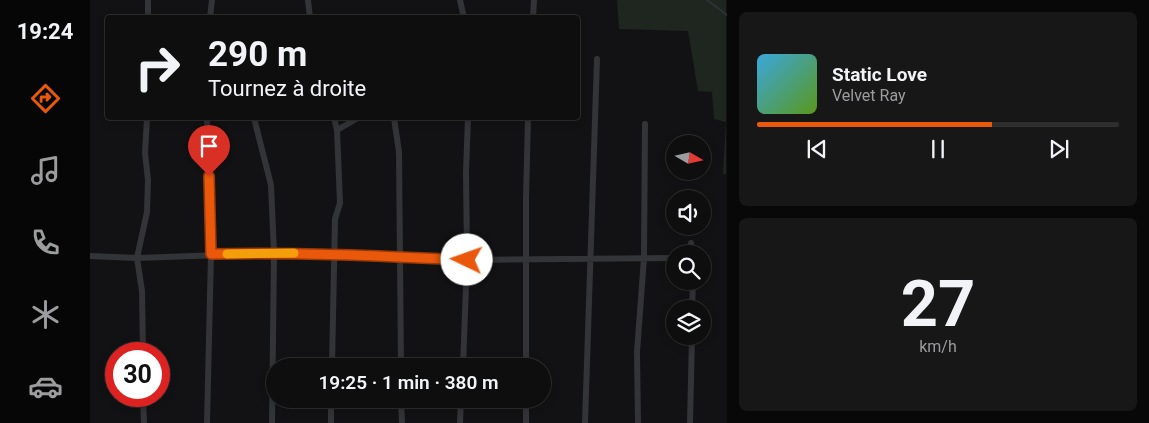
<!DOCTYPE html>
<html lang="fr">
<meta charset="utf-8">
<style>
:root{--surface:#0e0e0f;--page:#171718;--text:#f1f3f6;--muted:#9b9c9e;--line:#2e2e2f;--accent:#ea580c}
body{margin:0;font-family:Roboto,sans-serif;background:var(--page);color:var(--text);height:100vh;display:flex;flex-direction:column;font-size:19px;white-space:nowrap}
*{box-sizing:border-box;margin:0}
p{font-size:16px;color:var(--muted)}
.icon{flex:none;width:28px;height:28px;fill:none;stroke:currentColor;stroke-width:2;stroke-linecap:round;stroke-linejoin:round}
.map{position:relative;flex:1;overflow:hidden}
.sheet{display:flex;flex-direction:column;gap:12px;padding:12px;background:#080808;width:422px}
.sheet>*{flex:none}
.top-card{position:absolute;left:15px;top:15px;width:475px;height:105px;border-radius:5px;box-shadow:0 2px 8px #0003,0 0 0 1px var(--line);background:#0e0e0f;color:var(--text);overflow:hidden}
.needle{width:32px;rotate:99deg}
.controls{position:absolute;left:576px;top:135px;display:grid;gap:10px}
.controls a{display:grid;place-items:center;width:45px;height:45px;border-radius:50%;background:var(--surface);box-shadow:0 2px 8px #0003,0 0 0 1px var(--line);font-size:25px}
.speed{position:absolute;left:15px;top:342px;display:flex;gap:10px;font-size:25px;font-weight:700;text-align:center}
.speed>*{display:grid;place-content:center;width:65px;height:65px;border-radius:50%;background:var(--surface);box-shadow:0 2px 8px #0003,0 0 0 1px var(--line);line-height:1}
.speed .limit{border:8px solid #d22;background:#fff;color:#111}
.pin{position:absolute;display:grid;place-items:center;width:42px;height:42px;color:#fff;margin:-51px -21px;border-radius:50% 50% 50% 0;rotate:-45deg;box-shadow:0 0 5px #0007}
.pin .icon{rotate:45deg}
.me{position:absolute;width:55px;margin:-28px;rotate:273deg;stroke-linejoin:round;filter:drop-shadow(0 0 4px #0008)}
.turn{display:flex;align-items:center;gap:18px;height:105px;padding:0 20px;font-size:22px}
.turn .icon{width:65px;height:65px;stroke-width:2.5}
.turn b{display:block;font-size:35px;line-height:42px}
.sheet .widget{flex:1;display:flex;flex-direction:column;justify-content:center;gap:8px;min-width:0;padding:0 18px;border-radius:8px;background:var(--page)}
.sheet .dial{align-items:center;gap:0}
.dial b{font-size:65px;line-height:1}
.song{display:flex;align-items:center;gap:15px}
.cover{width:60px;height:60px;border-radius:8px;background:linear-gradient(135deg,hsl(200 70% 55%),hsl(90 70% 35%))}
.played{height:5px;border-radius:2px;background:linear-gradient(90deg,var(--accent) 65%,var(--line) 65%)}
.keys{display:flex;justify-content:space-around;direction:ltr}
.trip{position:absolute;left:176px;top:358px;width:285px;height:50px;border-radius:25px;background:var(--surface);box-shadow:0 2px 8px #0003,0 0 0 1px var(--line);font-weight:600;line-height:50px;text-align:center}
main{display:flex;flex:1;min-height:0}
.dock{display:flex;flex-direction:column;width:90px;justify-content:space-around;align-items:center;background:#060606;color:var(--muted)}
.dock .icon{width:35px;height:35px}
.dock .current{color:var(--accent)}
.dock b{font-size:22px;color:var(--text)}
.map>svg:first-child{display:block}
.green{fill:#1e261f}
.lines{fill:none;stroke-linecap:round;stroke-linejoin:round}
.stream{stroke:#2b3339;stroke-width:2}
.street{stroke:#333438;stroke-width:6}
.route-casing{stroke:#983908;stroke-width:12}
.route{stroke:#ea580c;stroke-width:9}
.slow{stroke:#f59e0b;stroke-width:9}
</style>
<main>
<nav class="dock">
<b>19:24</b>
<svg class="icon current" aria-label="directions" viewBox="0 0 24 24"><path d="M12 3l9 9-9 9-9-9zM9 14v-3h6M13 9l2 2-2 2"/></svg>
<svg class="icon" aria-label="music" viewBox="0 0 24 24"><path d="M9 18V5l10-2v13"/><circle cx="6" cy="18" r="3"/><circle cx="16" cy="16" r="3"/></svg>
<svg class="icon" aria-label="phone" viewBox="0 0 24 24"><path d="M5 4h4l2 5-3 2q2 4 5 5l2-3 5 2v4C11 20 4 13 5 4z"/></svg>
<svg class="icon" aria-label="climate" viewBox="0 0 24 24"><path d="M12 3v18M4 7l16 10M4 17L20 7"/></svg>
<svg class="icon" aria-label="car" viewBox="0 0 24 24"><path d="M5 17H2v-5l4-1 3-4h7l3 4 3 1v5h-3M9 17h6M6 11h13"/><circle cx="7" cy="17" r="2"/><circle cx="17" cy="17" r="2"/></svg>
</nav>
<div class="map">
<svg width="637" height="423" viewBox="0 0 637 423">
<rect width="100%" height="100%" fill="#121214"/>
<path class="green" d="M527 0H636V174H633L636 122 624 119 622 92 608 91 598 31 529 29Z"/>
<g class="lines">
<path class="stream" d="M617 0 637 15"/>
<path class="street" d="M58 0V18
M218 0 220 18
M370 0 374 18
M120 18 122 0
M443 18 444 0
M117 118 121 254 117 423
M164 118 181 185 184 253 182 423
M304 118 309 152 311 366
M247 130 268 118
M601 243 603 254
M0 256 47 258 184 253 280 255 377 260 585 258
M602 309 603 281
M53 354 52 291 47 258 57 212 58 180 55 153 57 118
M242 366 245 219 250 203 247 130 244 118
M373 366 377 260 376 172 378 118
M436 366V198L438 118
M53 396 54 423
M311 399 312 423
M241 423V399
M370 423 371 399
M436 423V399
M495 423 507 59
M548 423 547 352 554 258 555 124
M600 423 602 336"/>
</g>
<g class="lines">
<g class="route-casing">
<path id="route" d="M119 176 121 254C207 252 292 256 377 260"/>
</g>
<use href="#route" class="route"/>
<path class="slow" d="M137 254 204 253"/>
</g>
</svg>
<div class="controls">
<a><svg class="needle" viewBox="-14 -14 28 28"><path d="M0-13l5 13h-10z" fill="#e53935"/><path d="M0 13l5-13h-10z" fill="#9b9c9e"/></svg></a>
<a><svg class="icon" aria-label="sound" viewBox="0 0 24 24"><path d="M4 9h4l5-4v14l-5-4H4zM17 9q2 3 0 6"/></svg></a>
<a><svg class="icon" aria-label="search" viewBox="0 0 24 24"><circle cx="10" cy="10" r="6"/><path d="M15 15l6 6"/></svg></a>
<a><svg class="icon" aria-label="layers" viewBox="0 0 24 24"><path d="M12 4l9 5-9 5-9-5zM3 14l9 5 9-5"/></svg></a>
</div>
<div class="speed"><div class="limit">30</div></div>
<div class="pin" style="left:119px;top:176px;background:#d93025"><svg class="icon" aria-label="arrive" viewBox="0 0 24 24"><path d="M6 21V4h12l-3 4 3 4H6"/></svg></div>
<svg class="me" style="left:377px;top:260px" viewBox="-20 -20 40 40"><circle r="19" fill="#fff"/><path d="M0-13L10 11 0 6-10 11z" fill="#ea580c"/></svg>
<div class="trip">19:25 · 1 min · 380 m</div>
<div class="top-card">
<div class="turn"><svg class="icon" aria-label="right" viewBox="0 0 24 24"><path d="M7 20v-9h11M14 6l5 5-5 5"/></svg><div><b>290 m</b>Tournez à droite</div></div>
</div>
</div>
<section class="sheet">
<div class="widget">
<div class="song"><i class="cover"></i><div><b>Static Love</b><p>Velvet Ray</p></div></div>
<div class="played"></div>
<div class="keys"><svg class="icon" aria-label="previous" viewBox="0 0 24 24"><path d="M18 5L8 12l10 7zM5 5v14"/></svg><svg class="icon" aria-label="pause" viewBox="0 0 24 24"><path d="M8 5v14M16 5v14"/></svg><svg class="icon" aria-label="next" viewBox="0 0 24 24"><path d="M6 5l10 7-10 7zM19 5v14"/></svg></div>
</div>
<div class="widget dial"><b>27</b><p>km/h</p></div>
</section>
</main>
